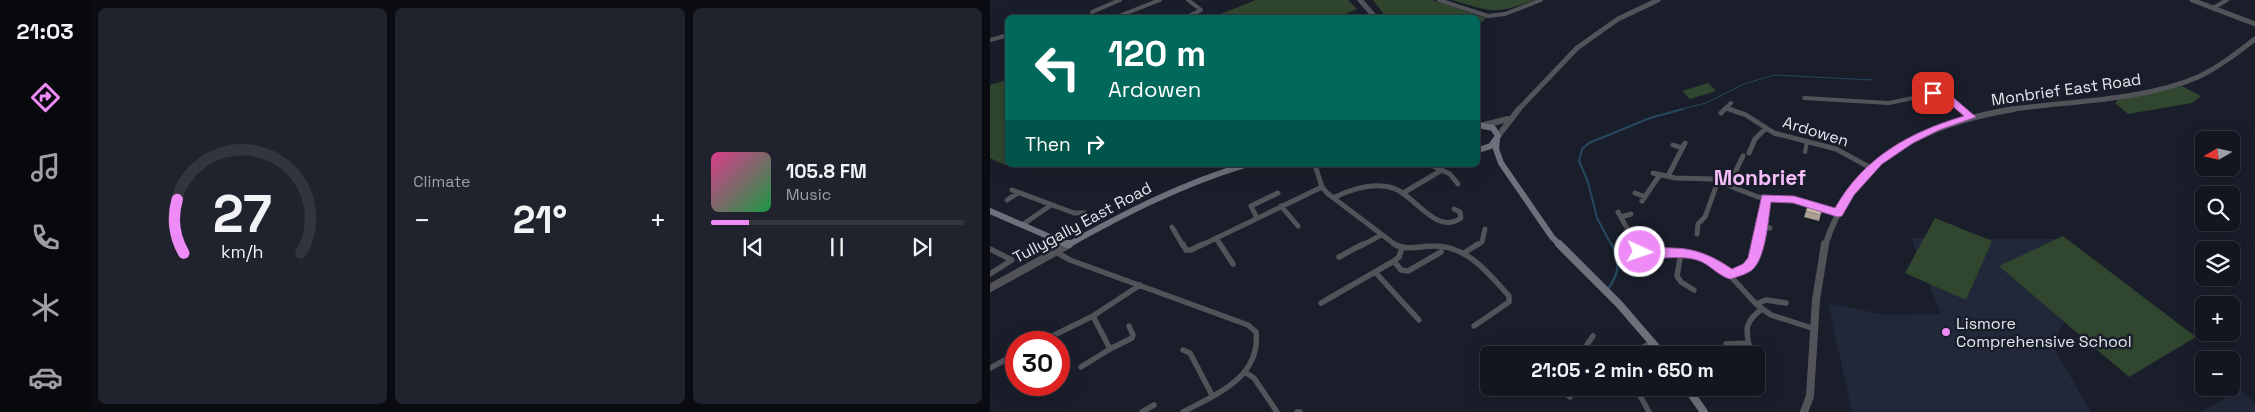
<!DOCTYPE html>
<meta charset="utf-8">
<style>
:root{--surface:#131620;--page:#20232d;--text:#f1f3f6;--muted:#9d9fa5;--line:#32353e;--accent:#ee8bf7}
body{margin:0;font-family:"Space Grotesk",sans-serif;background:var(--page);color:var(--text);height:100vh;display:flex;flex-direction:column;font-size:19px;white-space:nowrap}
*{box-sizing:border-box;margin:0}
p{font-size:16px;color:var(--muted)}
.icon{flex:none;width:28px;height:28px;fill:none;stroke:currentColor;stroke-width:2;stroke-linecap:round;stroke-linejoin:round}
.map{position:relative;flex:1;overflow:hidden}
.panel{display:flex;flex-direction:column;gap:8px;padding:8px;background:#0a0c12;width:900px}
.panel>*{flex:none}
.hud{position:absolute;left:15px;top:15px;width:475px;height:152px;border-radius:8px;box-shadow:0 5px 20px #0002,0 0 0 1px var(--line);background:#00695c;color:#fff;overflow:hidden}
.needle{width:32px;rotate:261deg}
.fabs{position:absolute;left:1205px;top:131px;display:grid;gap:10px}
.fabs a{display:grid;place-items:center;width:45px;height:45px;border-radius:8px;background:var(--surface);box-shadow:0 5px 20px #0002,0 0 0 1px var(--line);font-size:25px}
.speed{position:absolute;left:15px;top:331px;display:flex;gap:10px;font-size:25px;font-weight:700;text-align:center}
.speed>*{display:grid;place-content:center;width:65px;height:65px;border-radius:50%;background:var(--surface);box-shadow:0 5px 20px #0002,0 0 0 1px var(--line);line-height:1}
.speed .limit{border:8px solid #d22;background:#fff;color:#111}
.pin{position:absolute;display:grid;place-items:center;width:42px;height:42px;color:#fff;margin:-21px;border-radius:10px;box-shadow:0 2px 8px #0006}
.me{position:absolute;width:55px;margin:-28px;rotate:93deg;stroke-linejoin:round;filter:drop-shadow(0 0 4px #0008)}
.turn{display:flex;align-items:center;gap:18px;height:105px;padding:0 20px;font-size:22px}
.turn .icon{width:65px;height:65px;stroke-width:2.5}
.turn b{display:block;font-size:35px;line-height:42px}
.then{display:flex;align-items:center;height:48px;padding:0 20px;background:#0003;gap:10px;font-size:19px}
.big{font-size:38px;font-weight:700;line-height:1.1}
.panel .card{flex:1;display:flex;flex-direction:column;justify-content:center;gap:8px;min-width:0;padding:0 18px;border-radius:8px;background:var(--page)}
.panel .dial{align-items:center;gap:0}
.dial svg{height:130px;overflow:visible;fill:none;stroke:var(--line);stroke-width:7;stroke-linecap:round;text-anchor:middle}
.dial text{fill:var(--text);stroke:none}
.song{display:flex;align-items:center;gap:15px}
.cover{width:60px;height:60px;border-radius:8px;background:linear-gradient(135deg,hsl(330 70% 55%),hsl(140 70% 35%))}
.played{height:5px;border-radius:2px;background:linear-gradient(90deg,var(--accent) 15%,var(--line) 15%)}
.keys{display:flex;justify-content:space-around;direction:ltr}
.heat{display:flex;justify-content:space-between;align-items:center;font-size:28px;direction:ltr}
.panel .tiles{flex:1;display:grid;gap:8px;grid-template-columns:repeat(3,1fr)}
.trip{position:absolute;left:490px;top:346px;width:285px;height:50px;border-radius:8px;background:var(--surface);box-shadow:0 5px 20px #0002,0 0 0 1px var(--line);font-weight:700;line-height:50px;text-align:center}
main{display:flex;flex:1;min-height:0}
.menu{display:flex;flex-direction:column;width:90px;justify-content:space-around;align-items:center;background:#08090d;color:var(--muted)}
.menu .icon{width:35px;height:35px}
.menu .on{color:var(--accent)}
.menu b{font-size:22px;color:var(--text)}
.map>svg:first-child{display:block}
.built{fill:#212839}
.green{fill:#30462e}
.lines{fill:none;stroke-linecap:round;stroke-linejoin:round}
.stream-far2{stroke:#27485f;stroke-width:1}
.stream-far1{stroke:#27485f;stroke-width:2}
.stream{stroke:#27485f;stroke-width:2.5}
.pedestrian{stroke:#515359;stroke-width:4}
.minor-far2{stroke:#515359;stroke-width:4}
.minor-far1{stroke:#515359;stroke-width:5}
.minor{stroke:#515359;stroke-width:5.5}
.tertiary-far2{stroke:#515359;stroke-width:5}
.tertiary-far1{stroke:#515359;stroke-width:6}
.tertiary{stroke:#515359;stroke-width:8}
.secondary-far1{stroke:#6d717b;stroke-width:6}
.secondary{stroke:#6d717b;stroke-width:8}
.wall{fill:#ab9f94}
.building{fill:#c7b9ac;stroke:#8b8278}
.route{fill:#ee8bf7;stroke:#9b5aa1}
.poi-dot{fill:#ee8bf7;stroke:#191e2a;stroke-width:2}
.labels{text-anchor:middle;stroke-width:5;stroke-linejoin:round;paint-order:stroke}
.street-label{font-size:16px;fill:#e3e7ef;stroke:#191e2a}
.poi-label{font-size:16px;fill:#e3e7ef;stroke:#191e2a;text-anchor:start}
.district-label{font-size:21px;font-weight:bold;fill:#f5bdf9;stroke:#191e2a}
</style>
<main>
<nav class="menu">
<b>21:03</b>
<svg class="icon on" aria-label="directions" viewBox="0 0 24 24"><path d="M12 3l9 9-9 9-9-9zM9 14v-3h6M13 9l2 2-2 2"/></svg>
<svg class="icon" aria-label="music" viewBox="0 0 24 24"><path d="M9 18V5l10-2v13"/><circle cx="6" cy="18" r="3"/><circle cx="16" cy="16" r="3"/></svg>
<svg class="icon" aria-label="phone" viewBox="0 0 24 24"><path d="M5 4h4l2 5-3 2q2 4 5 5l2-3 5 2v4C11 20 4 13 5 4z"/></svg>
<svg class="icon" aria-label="climate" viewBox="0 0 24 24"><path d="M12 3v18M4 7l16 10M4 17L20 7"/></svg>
<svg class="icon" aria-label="car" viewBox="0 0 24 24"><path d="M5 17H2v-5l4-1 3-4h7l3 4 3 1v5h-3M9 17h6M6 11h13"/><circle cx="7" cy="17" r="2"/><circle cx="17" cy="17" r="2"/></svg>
</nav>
<section class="panel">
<div class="tiles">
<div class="card dial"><svg viewBox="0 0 100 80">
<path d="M14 69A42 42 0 1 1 86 69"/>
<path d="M14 69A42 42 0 0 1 10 36" stroke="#ee8bf7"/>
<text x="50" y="56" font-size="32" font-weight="700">27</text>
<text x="50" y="72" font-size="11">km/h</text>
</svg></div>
<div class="card"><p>Climate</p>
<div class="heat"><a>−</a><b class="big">21°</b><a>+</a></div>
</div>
<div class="card">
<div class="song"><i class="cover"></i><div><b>105.8 FM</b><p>Music</p></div></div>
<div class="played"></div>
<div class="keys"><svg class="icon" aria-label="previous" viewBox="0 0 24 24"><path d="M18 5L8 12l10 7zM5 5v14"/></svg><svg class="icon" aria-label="pause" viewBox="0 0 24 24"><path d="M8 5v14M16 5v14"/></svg><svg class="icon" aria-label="next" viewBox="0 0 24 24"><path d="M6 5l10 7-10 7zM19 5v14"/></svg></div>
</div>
</div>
</section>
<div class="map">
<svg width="1265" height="412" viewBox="0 0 1265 412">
<rect width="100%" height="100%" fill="#191e2a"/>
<path class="built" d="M921 238 1065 239 1115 320 1075 321 1061 343 1101 412H862L838 303 895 315 951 314Z
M1250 390 1265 403V412H1211Z"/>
<path class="green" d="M266 0H358L367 9 348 17H223Z
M383 0H442L496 18 488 26V18L396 17Z
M462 0H544C504 15 502 12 462 0Z
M17 80 18 164 15 165 0 158V85Z
M718 83 726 91 700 99 692 91Z
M1192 86 1211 96 1202 103 1138 114 1125 103 1129 99Z
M945 218 1002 241 976 300 915 273Z
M1073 236 1206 337 1139 377 1009 266Z"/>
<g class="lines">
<path class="stream-far2" d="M688 110 716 103 754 84 784 75 883 80"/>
<path class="stream-far1" d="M622 246 607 218 598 182 589 161 592 149 599 143 660 118 693 109"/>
<path class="stream" d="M618 289C631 270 629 265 622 244"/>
<path class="pedestrian" d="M815 152 817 142"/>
<path class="minor-far2" d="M449 0 498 16 515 14 551 0
M1223 8 1237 0
M102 12 130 0
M124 18 170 0
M195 18 211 10 198 0
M0 40 18 35
M814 98 899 103 947 93 956 96 973 110
M736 108 743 110
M734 110 741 103"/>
<path class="minor-far1" d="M739 109 756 115 784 133 846 149 881 168
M972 109 981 117
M731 113 735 109
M683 145 692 148
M759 153 765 139 776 128
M325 165 332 187 337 193 407 246
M441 165 460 174 468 184
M663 173 685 178 722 179 768 197 804 200 848 213
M678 176 695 143
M739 185 753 156
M22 190 84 213H95
M413 193 452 170
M645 193 655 197
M343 198C361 189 383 182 403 188 425 195 446 236 471 218L470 212 464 209
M17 200 28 193
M652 201 669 176
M291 206 308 226
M628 212 647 246
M631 217 641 214
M267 218 261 206 288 193
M32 225 61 205
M770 226 780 228
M182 227 193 246
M707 234 708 224 715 217 728 181
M226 238 231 246
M210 246 332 187
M371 246 391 235
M486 246 492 242 495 229
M766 246 776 197"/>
<path class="minor" d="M193 244 196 250H201L213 244
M230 244 243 264
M404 244C417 251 429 246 443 246 477 245 498 273 519 296V302L484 326
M646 244 650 252 656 254 682 252 709 256 734 269 766 304 781 315 825 329
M0 249 22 260 0 274
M66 252 80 260 258 325 266 332C271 377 227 394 193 412
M474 253 488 244
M691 253 687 276 691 282 704 290
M349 257 373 244
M404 261 411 270 418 271 451 252
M385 272 429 320
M740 275C759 266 762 265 766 244
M331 303 404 261 409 257 412 248
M766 304 776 300 796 303
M50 342 103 316 150 285
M736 344 758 343
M120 349 142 338 143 335 139 326
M193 350 200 353 222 395
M580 355 594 349 603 336
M640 355 662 342
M761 355C757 333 751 324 772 309
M91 367 120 349 103 316
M0 368 26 354
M255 372 264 378 287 412
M571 388 580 397
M646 388 659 412
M152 412 164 405
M307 412H310"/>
<path class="tertiary-far2" d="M370 0 386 18
M1202 0 1265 24
M528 110 587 48 628 19 668 0
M1017 110C1076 101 1153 101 1208 77 1229 67 1247 53 1265 39"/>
<path class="tertiary-far1" d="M494 125 518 119
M508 136 529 109
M835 246C863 156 938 123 1024 109"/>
<path class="tertiary" d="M0 288 78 245
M814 412 820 396 826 300 835 244"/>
<path class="secondary-far1" d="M488 125 503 128 508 136 501 146 488 150
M507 139 506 149 511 163 562 237 571 246
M0 211 78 245C135 213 192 184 255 165"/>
<path class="secondary" d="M77 244H79
M569 244 629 304 673 355
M697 388 714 412"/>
</g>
<path class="wall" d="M832 210 829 221 814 217 816 211Z"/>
<path class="building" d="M818 206 832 210 830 215 816 211Z"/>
<path class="route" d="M943 90 959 94 986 117 949 130 923 143 892 164 864 195 852 216 848 217 803 203 781 202C778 220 776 258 762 270 757 274 747 277 740 279 728 276 720 264 707 260 687 254 665 262 646 255L644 252 650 247C661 250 670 247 682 248 705 248 723 256 742 269L753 264 758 258 772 195 804 196 845 208C874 157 920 132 974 116L953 98 939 95V91Z"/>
<circle class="poi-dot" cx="956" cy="332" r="5"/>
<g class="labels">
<g class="street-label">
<text transform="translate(1076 89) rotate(-8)" y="6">Monbrief East Road</text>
<text transform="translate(826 131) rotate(17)" y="6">Ardowen</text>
<text transform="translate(92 222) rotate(-28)" y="6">Tullygally East Road</text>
</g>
<g class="poi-label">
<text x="966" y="329">Lismore<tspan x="966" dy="18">Comprehensive School</tspan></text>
</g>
<g class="district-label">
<text x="770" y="185">Monbrief</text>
</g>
</g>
</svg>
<div class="fabs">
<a><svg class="needle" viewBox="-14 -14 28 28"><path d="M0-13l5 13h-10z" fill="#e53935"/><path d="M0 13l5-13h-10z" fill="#9d9fa5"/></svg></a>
<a><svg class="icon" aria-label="search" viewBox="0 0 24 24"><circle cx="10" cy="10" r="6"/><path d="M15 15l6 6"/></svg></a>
<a><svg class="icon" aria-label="layers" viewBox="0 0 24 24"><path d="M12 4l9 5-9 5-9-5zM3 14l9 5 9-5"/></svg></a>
<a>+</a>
<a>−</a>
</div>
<div class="speed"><div class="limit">30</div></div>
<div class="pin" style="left:943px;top:93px;background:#d93025"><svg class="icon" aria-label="arrive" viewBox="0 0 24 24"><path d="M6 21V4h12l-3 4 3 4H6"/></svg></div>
<svg class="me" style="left:650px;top:252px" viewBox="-20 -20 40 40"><circle r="17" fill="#ee8bf7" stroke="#fff" stroke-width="3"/><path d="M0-11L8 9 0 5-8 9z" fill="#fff"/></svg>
<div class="trip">21:05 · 2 min · 650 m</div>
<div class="hud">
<div class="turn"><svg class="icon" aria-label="left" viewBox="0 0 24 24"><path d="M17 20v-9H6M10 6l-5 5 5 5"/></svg><div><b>120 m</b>Ardowen</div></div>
<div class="then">Then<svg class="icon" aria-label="right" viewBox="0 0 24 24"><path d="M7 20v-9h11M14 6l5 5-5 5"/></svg></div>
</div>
</div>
</main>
